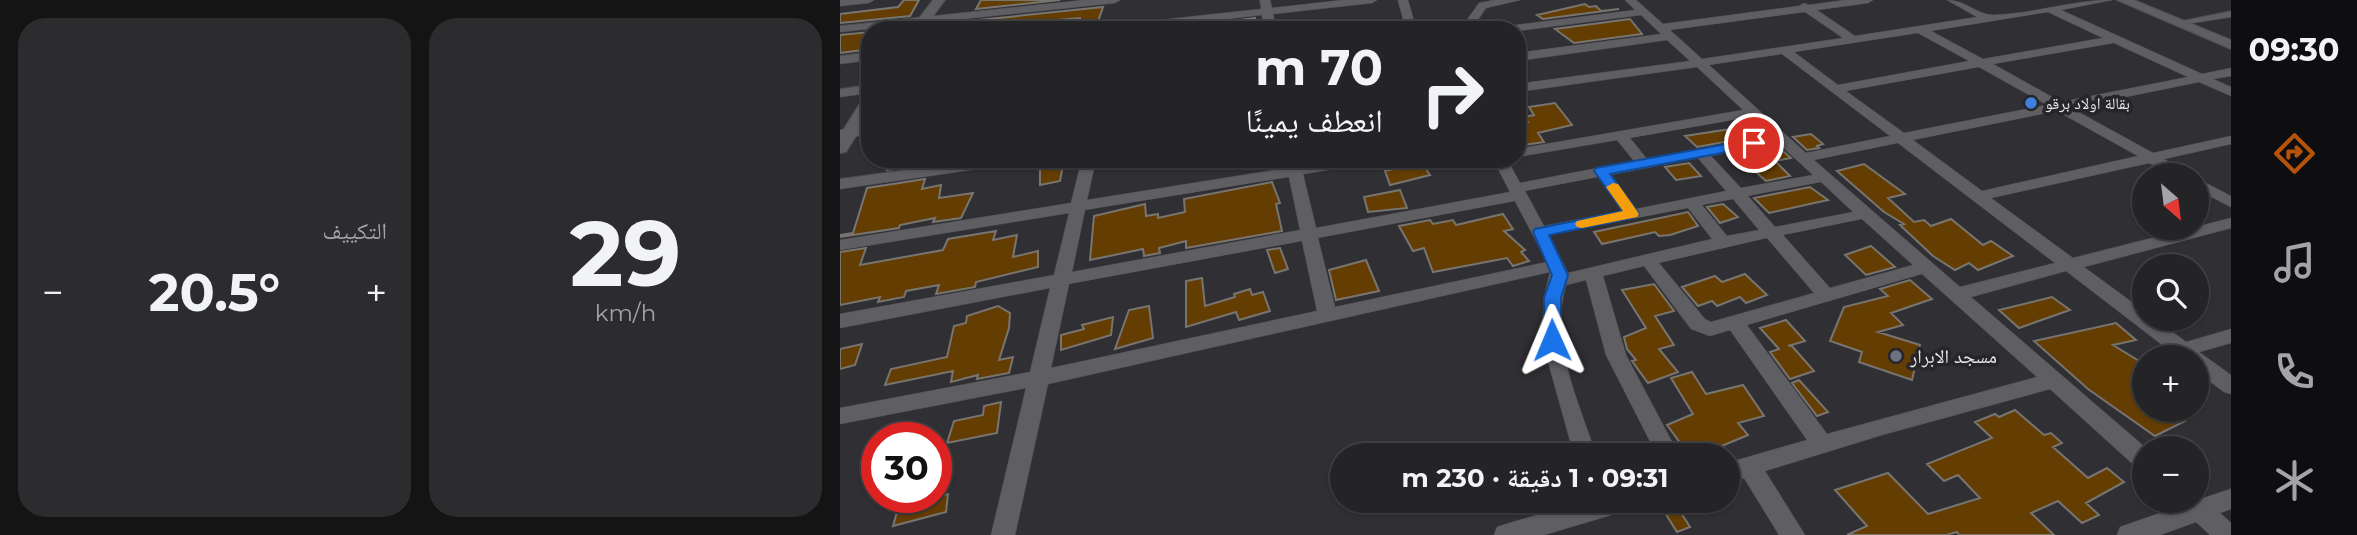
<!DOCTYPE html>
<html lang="ar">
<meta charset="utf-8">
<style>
:root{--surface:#242427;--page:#2c2c2f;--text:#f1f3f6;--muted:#a3a4a7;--line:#414144;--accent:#b45309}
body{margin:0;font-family:Montserrat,"Noto Naskh Arabic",sans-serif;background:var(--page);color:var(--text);direction:rtl;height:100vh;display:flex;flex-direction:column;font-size:26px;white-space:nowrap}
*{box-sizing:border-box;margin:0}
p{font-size:23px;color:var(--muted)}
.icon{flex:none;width:38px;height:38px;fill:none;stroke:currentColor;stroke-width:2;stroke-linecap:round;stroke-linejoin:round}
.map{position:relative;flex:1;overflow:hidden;direction:ltr}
.panel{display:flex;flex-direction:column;gap:18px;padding:18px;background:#141415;width:840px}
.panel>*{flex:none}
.top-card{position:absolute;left:21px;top:21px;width:665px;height:147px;border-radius:28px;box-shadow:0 2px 5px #0004,0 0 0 2px var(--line);direction:rtl;background:#242427;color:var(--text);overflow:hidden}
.needle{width:46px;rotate:152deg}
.buttons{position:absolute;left:1292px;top:163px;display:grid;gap:14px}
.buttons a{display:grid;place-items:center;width:77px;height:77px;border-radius:50%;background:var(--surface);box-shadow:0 2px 5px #0004,0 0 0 2px var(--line);font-size:35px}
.speed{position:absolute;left:21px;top:422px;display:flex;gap:14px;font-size:35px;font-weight:700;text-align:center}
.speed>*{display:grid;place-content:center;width:91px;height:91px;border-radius:50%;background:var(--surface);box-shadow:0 2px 5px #0004,0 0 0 2px var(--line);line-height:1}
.speed .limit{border:10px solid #d22;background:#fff;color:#111}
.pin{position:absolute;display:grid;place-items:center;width:60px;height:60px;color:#fff;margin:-30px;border:4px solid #fff;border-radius:50%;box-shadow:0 2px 7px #0007}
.me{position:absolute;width:77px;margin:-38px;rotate:359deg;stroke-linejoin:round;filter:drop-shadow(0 0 5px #0008)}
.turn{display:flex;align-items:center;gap:24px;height:147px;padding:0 28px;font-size:32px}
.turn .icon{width:91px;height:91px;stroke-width:2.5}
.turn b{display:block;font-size:49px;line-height:60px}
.big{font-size:52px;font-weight:700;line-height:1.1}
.panel .tile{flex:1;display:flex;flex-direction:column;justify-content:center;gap:10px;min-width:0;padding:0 24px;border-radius:28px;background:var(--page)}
.panel .dial{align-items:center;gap:0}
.dial b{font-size:91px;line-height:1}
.heat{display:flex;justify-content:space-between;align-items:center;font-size:38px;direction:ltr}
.panel .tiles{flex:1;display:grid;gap:18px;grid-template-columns:repeat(2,1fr)}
.trip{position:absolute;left:490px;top:443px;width:410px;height:70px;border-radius:35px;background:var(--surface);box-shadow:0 2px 5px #0004,0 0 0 2px var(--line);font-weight:700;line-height:70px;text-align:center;direction:rtl}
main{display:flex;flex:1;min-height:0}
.tabs{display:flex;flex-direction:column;width:126px;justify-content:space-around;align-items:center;background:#0e0e10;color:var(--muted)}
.tabs .icon{width:49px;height:49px}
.tabs .current{color:var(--accent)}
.tabs b{font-size:32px;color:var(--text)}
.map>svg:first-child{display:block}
.building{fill:#643d03;stroke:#787470;stroke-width:2}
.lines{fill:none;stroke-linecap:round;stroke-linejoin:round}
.minor-casing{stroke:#4e4e52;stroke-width:1}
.tertiary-casing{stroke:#4e4e52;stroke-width:2}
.minor{fill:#5e5e63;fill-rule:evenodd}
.tertiary{fill:#5e5e63;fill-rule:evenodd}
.route{fill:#1a73e8;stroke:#114b97;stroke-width:2}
.slow{fill:#f59e0b}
.shop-dot{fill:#3f7fe0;stroke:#26262a;stroke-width:2.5}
.worship-dot{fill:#6b7280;stroke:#26262a;stroke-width:2.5}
.labels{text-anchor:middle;stroke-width:7;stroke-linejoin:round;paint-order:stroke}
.far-poi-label{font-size:16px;fill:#e7e8eb;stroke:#26262a;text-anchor:start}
.poi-label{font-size:19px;fill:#e7e8eb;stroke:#26262a;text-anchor:start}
</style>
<main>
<nav class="tabs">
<b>09:30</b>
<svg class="icon current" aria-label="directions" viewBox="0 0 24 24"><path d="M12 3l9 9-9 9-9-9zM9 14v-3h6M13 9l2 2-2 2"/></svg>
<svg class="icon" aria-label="music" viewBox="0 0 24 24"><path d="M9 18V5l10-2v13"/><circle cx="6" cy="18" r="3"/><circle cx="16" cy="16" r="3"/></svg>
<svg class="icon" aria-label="phone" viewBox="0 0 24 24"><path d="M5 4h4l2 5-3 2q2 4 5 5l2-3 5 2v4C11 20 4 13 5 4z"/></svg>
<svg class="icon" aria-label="climate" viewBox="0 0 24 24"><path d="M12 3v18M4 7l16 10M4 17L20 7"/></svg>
</nav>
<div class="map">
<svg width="1391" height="535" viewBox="0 0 1391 535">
<rect width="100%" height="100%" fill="#303034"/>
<path class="building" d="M64 0H79L70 16 0 23V14L58 7Z
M141 0H220L136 9Z
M745 4 749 7 756 6 761 11 779 9 703 19 697 15Z
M263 7 257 24 248 30H241L240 18 158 25 155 30H123L129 21Z
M415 18 416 30H368V24Z
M790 19 802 34 734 43 715 29Z
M30 32V49L0 53V35Z
M715 103 732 125 698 133 704 142 677 146V124L688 122 684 117 694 115 689 107Z
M890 129 901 139 857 147 845 136Z
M971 134 983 144 977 146 979 148 967 150 953 137Z
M937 146 951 158 935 161 950 176 926 181 895 154Z
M50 159H91L90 164 47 170Z
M224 159 220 181 200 185V164Z
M582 163 590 175 550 185 545 171Z
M849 163 861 176 836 180 825 167Z
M1024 164 1065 194 1048 198 1074 222 1084 220 1091 226 1111 219 1143 245 1151 241 1173 256 1138 270 1129 263 1115 270 1093 256 1060 225 1064 224 1044 212 997 171Z
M85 179 82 189 101 185 99 198 133 193 121 218 93 222 95 218 60 225 59 228 0 237V235L13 233 27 188Z
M432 182 440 203 436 204 442 231 346 248V241L319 248 320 253 304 256 303 249 250 260 254 216 305 204 306 216 318 214V218L345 212 344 199Z
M970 187 988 200 929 213 914 198Z
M560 190 567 208 528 212 524 197Z
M883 204 898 217 880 223 867 207Z
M848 212 858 226 830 235 819 236 815 232 762 244 754 232Z
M663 214 673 229 664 231 685 250 681 252 689 261 673 266 667 258 593 272 584 248 573 251 559 226 590 220 593 224 613 220 616 225Z
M156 231 153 240 177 235 173 257 198 251V267L136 282 135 287 96 294 99 285 66 291 64 297 38 302 40 297 0 305V252L26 248 20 265 103 250 108 239Z
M1031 246 1055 267 1026 275 1005 255Z
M440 248 448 269 435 273 427 250Z
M526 260 539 291 496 300 489 270Z
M905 274 927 295 906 303 900 297 877 306 872 301 858 306 842 287 875 276 882 282Z
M362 278 365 306 395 297 394 294 410 289 412 295 423 292 430 311 399 320 396 312 346 327V281Z
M1070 280 1092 299 1051 313 1063 325 1038 332 1080 345 1072 380 1019 362 1022 352 990 341 1004 307 1048 296 1040 289Z
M814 284 834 311 815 316 834 345 819 349 838 372 808 383 792 361 796 360 787 349 784 337 806 328 782 290Z
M1212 297 1230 310 1179 328 1159 310Z
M158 306 170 313 169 328 159 360 173 357 169 373 137 379 138 375 111 382 113 371 45 385 51 369 107 357 114 326 126 323 127 316Z
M309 306 313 338 275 349 289 310Z
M273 317 271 335 221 350V335L244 329 242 325Z
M946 320 965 341 948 346 951 345 974 371 950 379 930 352 939 349 920 328Z
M1276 323 1296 340 1273 345 1304 364V410H1329L1345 421 1315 436 1248 389 1194 341Z
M22 344 15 365 0 369V349Z
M852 372 866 394 903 385 924 416 898 423 908 435 860 455H849L827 425 853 414 831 378Z
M959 380 988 412 977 416 952 383Z
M161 402 157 433 107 443 114 421 143 415 144 406Z
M1175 410 1204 435 1211 433 1222 443 1213 447 1248 478 1267 468 1284 482 1246 503 1259 515 1242 523 1218 501 1191 513 1214 535H1119L1117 532 1106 535H1007L1027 526 995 490 1048 473 1088 514 1140 498 1118 475 1104 481 1087 464 1152 438 1135 422 1155 414 1159 417Z
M108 494 106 512 53 526 58 508Z
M817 500H833L850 527 837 532Z"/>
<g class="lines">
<g class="minor-casing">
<path id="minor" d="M0 0H34L29 3 0 6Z
M245 0H280L275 3 0 32V26Z
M420 0H430L432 8 503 0H537L532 3 433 14 436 30H424L422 15 289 30H251L256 27 421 9Z
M558 0H568L575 25 580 30H528L564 23Z
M655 0H680L646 8 631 30H620L639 3Z
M785 0H796L823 24 959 6 964 3 969 5 1005 0H1033L1028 3 977 10 1015 36 1137 17 1107 0C1125 0 1138 15 1153 15 1193 14 1232 0 1272 0L1221 10 1362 74 1391 68V76L1373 79 1391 87V96L1359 82 1231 108 1313 153 1391 136V144L1324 159 1350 175H1331L1309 163 1151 198 1233 258 1391 218V228L1244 267 1304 311V318H1314L1346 342 1391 329V343L1359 352 1391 375V394L1384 392 1356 371V357H1338L1226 271 1131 297 1306 448 1304 469 1296 467 1210 389 1042 435 925 471 965 535H939L904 478 887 483V463L967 440 890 330 870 336 851 329 804 266 763 276 786 355 839 455H817L766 355 746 280 726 285C709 342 739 402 756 455H734L702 340 704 298 710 272 208 384 175 535H151L186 388 0 424V408L190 372 210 288 0 328V314L214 275 229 213 0 250V240L231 203 242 159H256L247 200 447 168 445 159H459L461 166 502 159H538L531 163 463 174 476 228 670 192 653 159H667L680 183 794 161 777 140 677 157V149L903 110 857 67 677 92V84L850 61 827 40 677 61V53L821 34 801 15 677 31 656 30 661 27 795 10ZM965 12 1003 38 862 59 830 30ZM1208 12 1263 38 1143 59 1091 31ZM1078 33 1129 61 998 85 954 52ZM1274 43 1348 77 1221 102 1153 64ZM942 54 1050 136 966 153 869 65ZM1139 67 1207 105 1064 133 1006 91ZM1217 111 1298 156 1142 191 1073 140ZM910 117 931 136 807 159 790 138ZM938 143 973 175 901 188 871 156ZM1058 143 1215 263 1120 287 974 160ZM858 158 886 191 796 209 771 175ZM449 177 460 230 232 272 245 210ZM758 177 782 211 704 226 685 191ZM981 182 1013 212 935 227 908 196ZM893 199 919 230 887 236 862 205ZM675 201 707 262 495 307 478 238ZM848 208 872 239 728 273 709 235ZM1022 219 1073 265 990 288 943 235ZM927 238 974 293 871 322 865 319 819 263ZM462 241 477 311 211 368 229 284ZM1082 274 1197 377 987 434 907 325Z
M1391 11V17L1347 24 1342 21Z
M30 52V60L0 64V56Z
M30 85V93L0 97V89Z
M30 127V135L0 138V130Z
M145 159H185L178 163 0 189V179Z
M1356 178 1391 196V207L1356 189Z
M1391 489V509L1380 513 1391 523V535H1370L1356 522 1320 535H1277L1280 527 1340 506 1337 500H1356V492L1363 498Z
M749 500H800L796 507 788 510 704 535H654L657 527 666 524Z"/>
</g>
<g class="tertiary-casing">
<path id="tertiary" d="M93 0H105L83 30H70Z
M1277 0H1294L1391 40V49Z
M30 95V113L6 152 0 153V135L24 97Z"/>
</g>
<use href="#minor" class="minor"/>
<use href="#tertiary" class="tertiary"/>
</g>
<path class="route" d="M914 139 921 143 919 146 770 174 799 214 792 218 709 235 728 275 721 298V340L719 344H706L704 340V298L712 275 693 232 695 229 783 211 754 171 756 168Z"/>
<path class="slow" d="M773 183 778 184 797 211 799 214 797 217 742 228 737 227 735 224 737 221 783 211 766 187Z"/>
<circle class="shop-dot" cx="1191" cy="103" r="7"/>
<circle class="worship-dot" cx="1056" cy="356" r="7"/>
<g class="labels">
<g class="far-poi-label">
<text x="1205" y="109">بقالة اولاد برقو</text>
</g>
<g class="poi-label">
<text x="1070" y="363">مسجد الابرار</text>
</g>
</g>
</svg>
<div class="buttons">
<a><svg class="needle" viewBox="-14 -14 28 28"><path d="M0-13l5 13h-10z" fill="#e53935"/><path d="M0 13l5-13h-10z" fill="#a3a4a7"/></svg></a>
<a><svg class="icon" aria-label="search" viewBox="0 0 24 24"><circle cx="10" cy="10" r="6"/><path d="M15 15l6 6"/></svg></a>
<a>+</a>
<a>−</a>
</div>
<div class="speed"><div class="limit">30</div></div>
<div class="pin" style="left:914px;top:143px;background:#d93025"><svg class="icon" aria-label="arrive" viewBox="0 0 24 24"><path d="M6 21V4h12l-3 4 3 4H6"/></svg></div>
<svg class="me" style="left:712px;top:340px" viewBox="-20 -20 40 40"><path d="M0-17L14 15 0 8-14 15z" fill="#1a73e8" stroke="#fff" stroke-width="4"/></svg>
<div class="trip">09:31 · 1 دقيقة · 230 m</div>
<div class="top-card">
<div class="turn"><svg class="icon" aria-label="right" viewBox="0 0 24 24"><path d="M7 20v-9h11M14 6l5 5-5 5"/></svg><div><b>70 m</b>انعطف يمينًا</div></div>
</div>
</div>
<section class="panel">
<div class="tiles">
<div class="tile dial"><b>29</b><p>km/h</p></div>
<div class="tile"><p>التكييف</p>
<div class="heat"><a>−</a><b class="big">20.5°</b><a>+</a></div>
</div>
</div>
</section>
</main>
